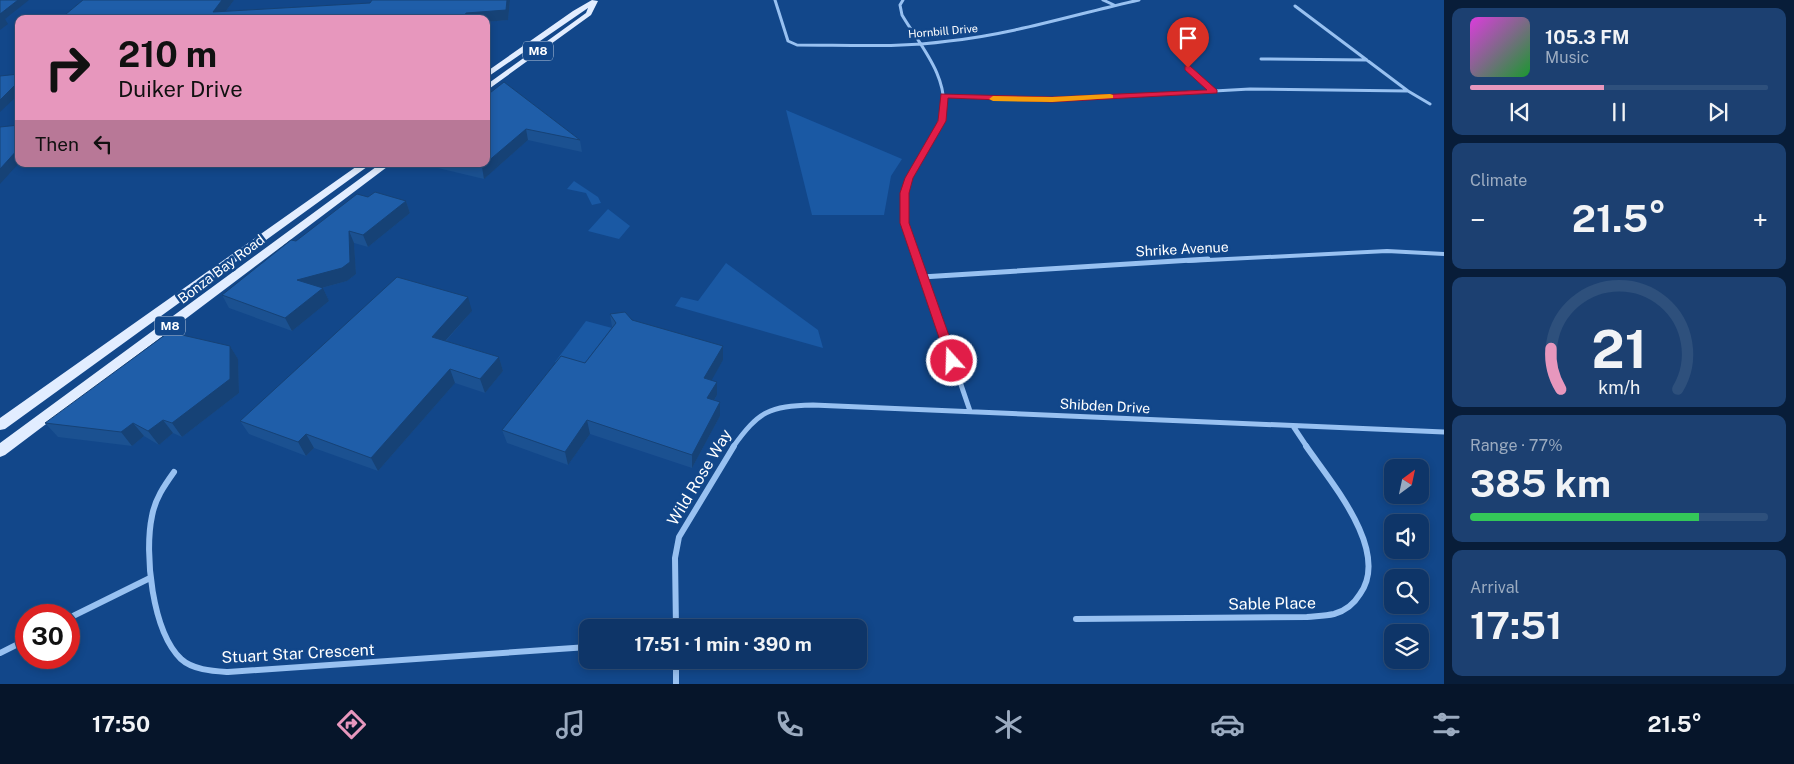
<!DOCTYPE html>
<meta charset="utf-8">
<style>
:root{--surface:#0e3568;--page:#1c4071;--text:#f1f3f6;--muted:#9babc0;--line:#2e507c;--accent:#e797bd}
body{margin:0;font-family:"Public Sans",sans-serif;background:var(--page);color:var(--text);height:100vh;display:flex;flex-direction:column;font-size:19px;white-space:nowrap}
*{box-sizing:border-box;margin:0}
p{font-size:16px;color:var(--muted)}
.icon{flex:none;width:28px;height:28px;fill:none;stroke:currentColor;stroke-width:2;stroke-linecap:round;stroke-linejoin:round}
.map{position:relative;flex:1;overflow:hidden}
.side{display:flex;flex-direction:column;gap:8px;padding:8px;background:#081d39;width:350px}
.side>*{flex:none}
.guide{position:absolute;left:15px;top:15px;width:475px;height:152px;border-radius:10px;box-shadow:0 2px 8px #0003,0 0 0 1px var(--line);background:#e797bd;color:#111;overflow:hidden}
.needle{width:32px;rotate:33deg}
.controls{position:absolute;left:1384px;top:459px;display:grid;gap:10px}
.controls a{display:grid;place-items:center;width:45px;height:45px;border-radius:10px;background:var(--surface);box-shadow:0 2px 8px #0003,0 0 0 1px var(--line);font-size:25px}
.speed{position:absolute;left:15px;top:604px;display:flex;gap:10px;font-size:25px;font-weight:700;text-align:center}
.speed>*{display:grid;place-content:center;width:65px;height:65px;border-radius:50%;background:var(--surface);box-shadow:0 2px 8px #0003,0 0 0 1px var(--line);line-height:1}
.speed .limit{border:8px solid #d22;background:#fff;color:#111}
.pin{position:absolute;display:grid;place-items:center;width:42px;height:42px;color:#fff;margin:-51px -21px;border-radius:50% 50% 50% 0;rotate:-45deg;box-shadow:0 0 5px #0007}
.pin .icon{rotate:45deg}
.me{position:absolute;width:55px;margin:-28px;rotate:340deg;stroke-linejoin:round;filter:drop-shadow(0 0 4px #0008)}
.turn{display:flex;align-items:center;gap:18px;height:105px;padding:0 20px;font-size:22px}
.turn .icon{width:65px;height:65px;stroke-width:2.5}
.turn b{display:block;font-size:35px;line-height:42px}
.then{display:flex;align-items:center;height:48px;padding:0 20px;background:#0003;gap:10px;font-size:19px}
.big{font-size:38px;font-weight:700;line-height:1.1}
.side .tile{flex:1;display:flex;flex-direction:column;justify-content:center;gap:8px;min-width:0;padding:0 18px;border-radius:10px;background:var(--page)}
.side .dial{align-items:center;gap:0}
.dial svg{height:130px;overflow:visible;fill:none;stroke:var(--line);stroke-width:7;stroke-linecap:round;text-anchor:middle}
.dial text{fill:var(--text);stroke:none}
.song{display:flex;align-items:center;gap:15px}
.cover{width:60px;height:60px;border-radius:8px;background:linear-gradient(135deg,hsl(300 70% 55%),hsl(130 70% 35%))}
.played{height:5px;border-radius:2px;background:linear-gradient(90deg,var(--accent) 45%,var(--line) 45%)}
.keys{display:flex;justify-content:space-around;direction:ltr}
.heat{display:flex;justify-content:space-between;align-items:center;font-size:28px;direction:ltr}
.charge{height:8px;border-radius:4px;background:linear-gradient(90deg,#34c759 77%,var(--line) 0)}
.trip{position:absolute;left:579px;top:619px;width:288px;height:50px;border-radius:10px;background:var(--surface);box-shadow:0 2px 8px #0003,0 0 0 1px var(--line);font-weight:700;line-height:50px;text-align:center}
.dock{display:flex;height:80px;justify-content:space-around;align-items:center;background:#06152a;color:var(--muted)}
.dock .icon{width:35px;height:35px}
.dock .on{color:var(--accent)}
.dock b{font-size:22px;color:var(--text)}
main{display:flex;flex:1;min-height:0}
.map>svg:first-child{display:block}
.green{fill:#1a59a4}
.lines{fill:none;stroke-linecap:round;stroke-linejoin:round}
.minor-far3{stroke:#98c1f1;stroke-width:3}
.minor-far2{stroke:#98c1f1;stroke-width:4}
.minor-far1{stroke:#98c1f1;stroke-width:5}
.minor{stroke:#98c1f1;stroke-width:6}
.primary{fill:#e2edff;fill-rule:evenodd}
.wall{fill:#1b5191}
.shaded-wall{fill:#164276}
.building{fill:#1f5ea9;stroke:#164276}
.route{fill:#e11d48;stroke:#92132f}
.slow{fill:#f59e0b}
.labels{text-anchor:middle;stroke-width:5;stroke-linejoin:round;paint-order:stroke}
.far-street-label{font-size:11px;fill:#fff;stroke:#12478a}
.shield{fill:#12478a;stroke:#b8c8dc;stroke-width:1}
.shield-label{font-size:12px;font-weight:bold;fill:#fff}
.street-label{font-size:14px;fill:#fff;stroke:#12478a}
.near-street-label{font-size:16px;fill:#fff;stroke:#12478a}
</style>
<main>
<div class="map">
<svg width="1444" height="684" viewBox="0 0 1444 684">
<rect width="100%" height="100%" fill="#12478a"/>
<path class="green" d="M786 110 902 159 891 176 884 215H812Z
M574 181 598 197 601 203 592 205 586 193 567 189Z
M608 209 630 226 619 239 588 231Z
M726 263 818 330 823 348 675 306 681 297 698 301Z
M586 321 612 328 580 369 555 362Z"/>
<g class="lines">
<path class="minor-far3" d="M775 0 788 41 797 45C848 45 899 48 949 41 1014 34 1076 14 1139 0
M903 0 900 5 902 15C919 44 951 79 942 115
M1103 0 1114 5
M1295 6 1408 91 1430 104
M1261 59 1367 60
M1188 63 1187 68 1214 91
M944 96 1052 100 1250 89 1408 91"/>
<path class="minor-far2" d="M918 261C905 223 895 199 918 162 928 146 938 131 942 114
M1188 261 1387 251 1444 254"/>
<path class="minor-far1" d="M918 259 970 411
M922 277 1208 259
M1293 426 1307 447
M733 447C759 411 769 406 813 405L1444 432"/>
<path class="minor" d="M174 472C164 486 155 499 152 516 144 553 152 631 181 659 193 670 213 671 228 672L588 647
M69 618 150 578
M1076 619 1307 617C1316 616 1325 616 1334 614 1345 611 1354 604 1360 594 1391 551 1330 481 1306 446
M676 628 675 558 679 537 734 446
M0 653 26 640
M676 660V684"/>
<path class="primary" d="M592 0 598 1 591 15 486 91V85L586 13 588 8 486 78V72L573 11Z
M360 164H371L5 429 0 430V418Z
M380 164H391L5 455 0 457V443Z"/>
</g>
<path class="wall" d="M83 0H234L226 11 370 3 372 0H510L508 20 486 22V19H60Z
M486 96 580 140 582 152 528 140 484 179 421 164H486Z
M406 201 410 213 368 247 354 243 356 274 347 281 322 288H323L329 301 292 331 229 308 222 295 296 241Z
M472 311 446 341 499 357 503 371 485 393 455 383 378 471 314 448 306 456 249 434 240 421Z
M610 314 632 320 723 360 711 380 717 395 714 401 720 416 692 468 590 434 568 465 507 443 502 430 585 363 612 327Z
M230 346 238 359 239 393 182 437 173 433 159 445 144 436 132 446 58 437 45 423Z"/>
<path class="shaded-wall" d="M18 0H29L5 19 8 24 0 30V14Z
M222 0H234L220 19 213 12Z
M507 0H510L508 20 486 22V19H463L466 13Z
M19 81V94L0 112V100Z
M526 129 528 140 484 179 482 167Z
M19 148V163L0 184V169Z
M406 201 410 213 368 247 363 235Z
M349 231 354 243 356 274 347 281 303 293 297 280Z
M323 288 329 301 292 331 285 318Z
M468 297 472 311 437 350 432 337Z
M230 346 238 359 239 393 182 437 172 423Z
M723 346V360L705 392 704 378Z
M499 357 503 371 485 393 480 379Z
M450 369 455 383 378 471 371 458Z
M717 382V395L707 412V398Z
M720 402V416L692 468V455Z
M163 420 173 433 159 445 148 431Z
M587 420 590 434 568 465 565 452Z
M133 423 144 436 132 446 121 432Z
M306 434 314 448 306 456 298 442Z"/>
<path class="building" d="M0 0H18L0 14Z
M83 0H222L213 12 370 3 372 0H507L506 10 466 13 463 19H104L107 16 60 19Z
M19 74V81L0 100V76Z
M504 82 580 140 526 129 486 163V96Z
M19 125V148L0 169V127Z
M466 164H486L482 167Z
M375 192 406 201 363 235 349 231 350 262 342 268 297 280 323 288 285 318 222 295 291 240 296 241 357 194 368 197Z
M397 277 468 297 432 337 499 357 480 379 450 369 371 458 306 434 298 442 240 421Z
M625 312 632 320 723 346 704 378 717 382 707 398 720 402 692 455 587 420 565 452 502 430 561 356 585 363 616 323 610 314Z
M169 332 230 346V379L172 423 163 420 148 431 133 423 121 432 45 423Z"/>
<path class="route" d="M1185 66H1190L1217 90V93L1052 102 948 98 946 121 913 178 909 193V223L958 361 952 365 948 364 900 223V193L905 178 938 121 941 94 1052 97 1207 90 1185 70Z"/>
<path class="slow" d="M1110 94 1113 95V98L1052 102 993 101 989 99 993 96 1052 97Z"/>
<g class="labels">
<g class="far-street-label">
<text transform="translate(943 31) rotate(-5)" y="4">Hornbill Drive</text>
</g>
<g class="shield">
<rect x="523" y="41.5" width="30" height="19" rx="4"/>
<rect x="155" y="316.5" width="30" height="19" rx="4"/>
</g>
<g class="shield-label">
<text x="538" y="55">M8</text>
<text x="170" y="330">M8</text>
</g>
<g class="street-label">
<text transform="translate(1182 249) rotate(-3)" y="5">Shrike Avenue</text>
<text transform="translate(221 269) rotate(-37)" y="5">Bonza Bay Road</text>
<text transform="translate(1105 406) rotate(3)" y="5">Shibden Drive</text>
</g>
<g class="near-street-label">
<text transform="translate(699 477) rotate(-59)" y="6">Wild Rose Way</text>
<text transform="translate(1272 603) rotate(-1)" y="6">Sable Place</text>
<text transform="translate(298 653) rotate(-3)" y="6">Stuart Star Crescent</text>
</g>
</g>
</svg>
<div class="controls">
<a><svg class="needle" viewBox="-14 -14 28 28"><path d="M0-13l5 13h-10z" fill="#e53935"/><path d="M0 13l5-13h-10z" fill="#9babc0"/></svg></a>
<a><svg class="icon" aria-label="sound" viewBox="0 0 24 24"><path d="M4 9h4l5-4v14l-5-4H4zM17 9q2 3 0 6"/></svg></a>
<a><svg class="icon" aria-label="search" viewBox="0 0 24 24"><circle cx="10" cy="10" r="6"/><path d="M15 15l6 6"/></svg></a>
<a><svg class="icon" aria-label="layers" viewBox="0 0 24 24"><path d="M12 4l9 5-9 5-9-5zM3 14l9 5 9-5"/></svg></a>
</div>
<div class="speed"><div class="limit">30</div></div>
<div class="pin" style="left:1188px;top:68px;background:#d93025"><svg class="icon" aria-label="arrive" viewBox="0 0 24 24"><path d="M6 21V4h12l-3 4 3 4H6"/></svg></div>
<svg class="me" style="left:952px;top:361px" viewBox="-20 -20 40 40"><circle r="17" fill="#e11d48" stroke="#fff" stroke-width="3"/><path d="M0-11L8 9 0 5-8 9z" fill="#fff"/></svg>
<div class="trip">17:51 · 1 min · 390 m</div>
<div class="guide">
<div class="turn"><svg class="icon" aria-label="right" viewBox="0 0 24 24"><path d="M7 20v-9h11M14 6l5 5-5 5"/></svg><div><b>210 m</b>Duiker Drive</div></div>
<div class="then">Then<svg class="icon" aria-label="left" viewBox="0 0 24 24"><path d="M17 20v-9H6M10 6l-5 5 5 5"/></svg></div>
</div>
</div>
<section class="side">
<div class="tile">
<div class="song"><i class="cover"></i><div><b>105.3 FM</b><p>Music</p></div></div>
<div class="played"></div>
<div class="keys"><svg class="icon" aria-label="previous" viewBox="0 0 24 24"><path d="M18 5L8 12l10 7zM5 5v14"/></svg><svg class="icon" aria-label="pause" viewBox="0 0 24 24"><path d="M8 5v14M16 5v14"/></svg><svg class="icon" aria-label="next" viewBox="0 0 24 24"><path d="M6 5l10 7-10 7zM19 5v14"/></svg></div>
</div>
<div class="tile"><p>Climate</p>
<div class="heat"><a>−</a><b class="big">21.5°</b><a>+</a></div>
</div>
<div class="tile dial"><svg viewBox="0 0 100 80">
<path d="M14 69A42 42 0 1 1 86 69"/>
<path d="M14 69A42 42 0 0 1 8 44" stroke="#e797bd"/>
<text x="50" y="56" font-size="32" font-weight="700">21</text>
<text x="50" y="72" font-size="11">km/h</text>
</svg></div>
<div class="tile"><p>Range · 77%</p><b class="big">385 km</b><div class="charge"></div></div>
<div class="tile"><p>Arrival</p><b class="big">17:51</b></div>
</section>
</main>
<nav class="dock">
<b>17:50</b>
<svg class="icon on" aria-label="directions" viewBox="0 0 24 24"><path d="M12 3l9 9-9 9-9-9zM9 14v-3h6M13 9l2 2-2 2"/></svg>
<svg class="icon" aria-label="music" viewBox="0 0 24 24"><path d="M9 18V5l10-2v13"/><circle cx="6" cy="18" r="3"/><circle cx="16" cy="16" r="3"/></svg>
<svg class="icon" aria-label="phone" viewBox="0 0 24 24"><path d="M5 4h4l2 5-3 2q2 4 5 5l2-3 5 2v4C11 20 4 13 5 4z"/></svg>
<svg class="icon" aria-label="climate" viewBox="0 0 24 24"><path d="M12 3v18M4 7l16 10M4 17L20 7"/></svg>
<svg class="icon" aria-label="car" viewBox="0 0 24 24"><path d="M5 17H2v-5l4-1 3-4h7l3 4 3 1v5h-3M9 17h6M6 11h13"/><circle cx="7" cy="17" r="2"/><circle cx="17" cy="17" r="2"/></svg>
<svg class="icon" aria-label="filters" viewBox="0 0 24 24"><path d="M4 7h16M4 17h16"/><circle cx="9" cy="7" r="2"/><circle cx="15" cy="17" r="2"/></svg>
<b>21.5°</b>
</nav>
